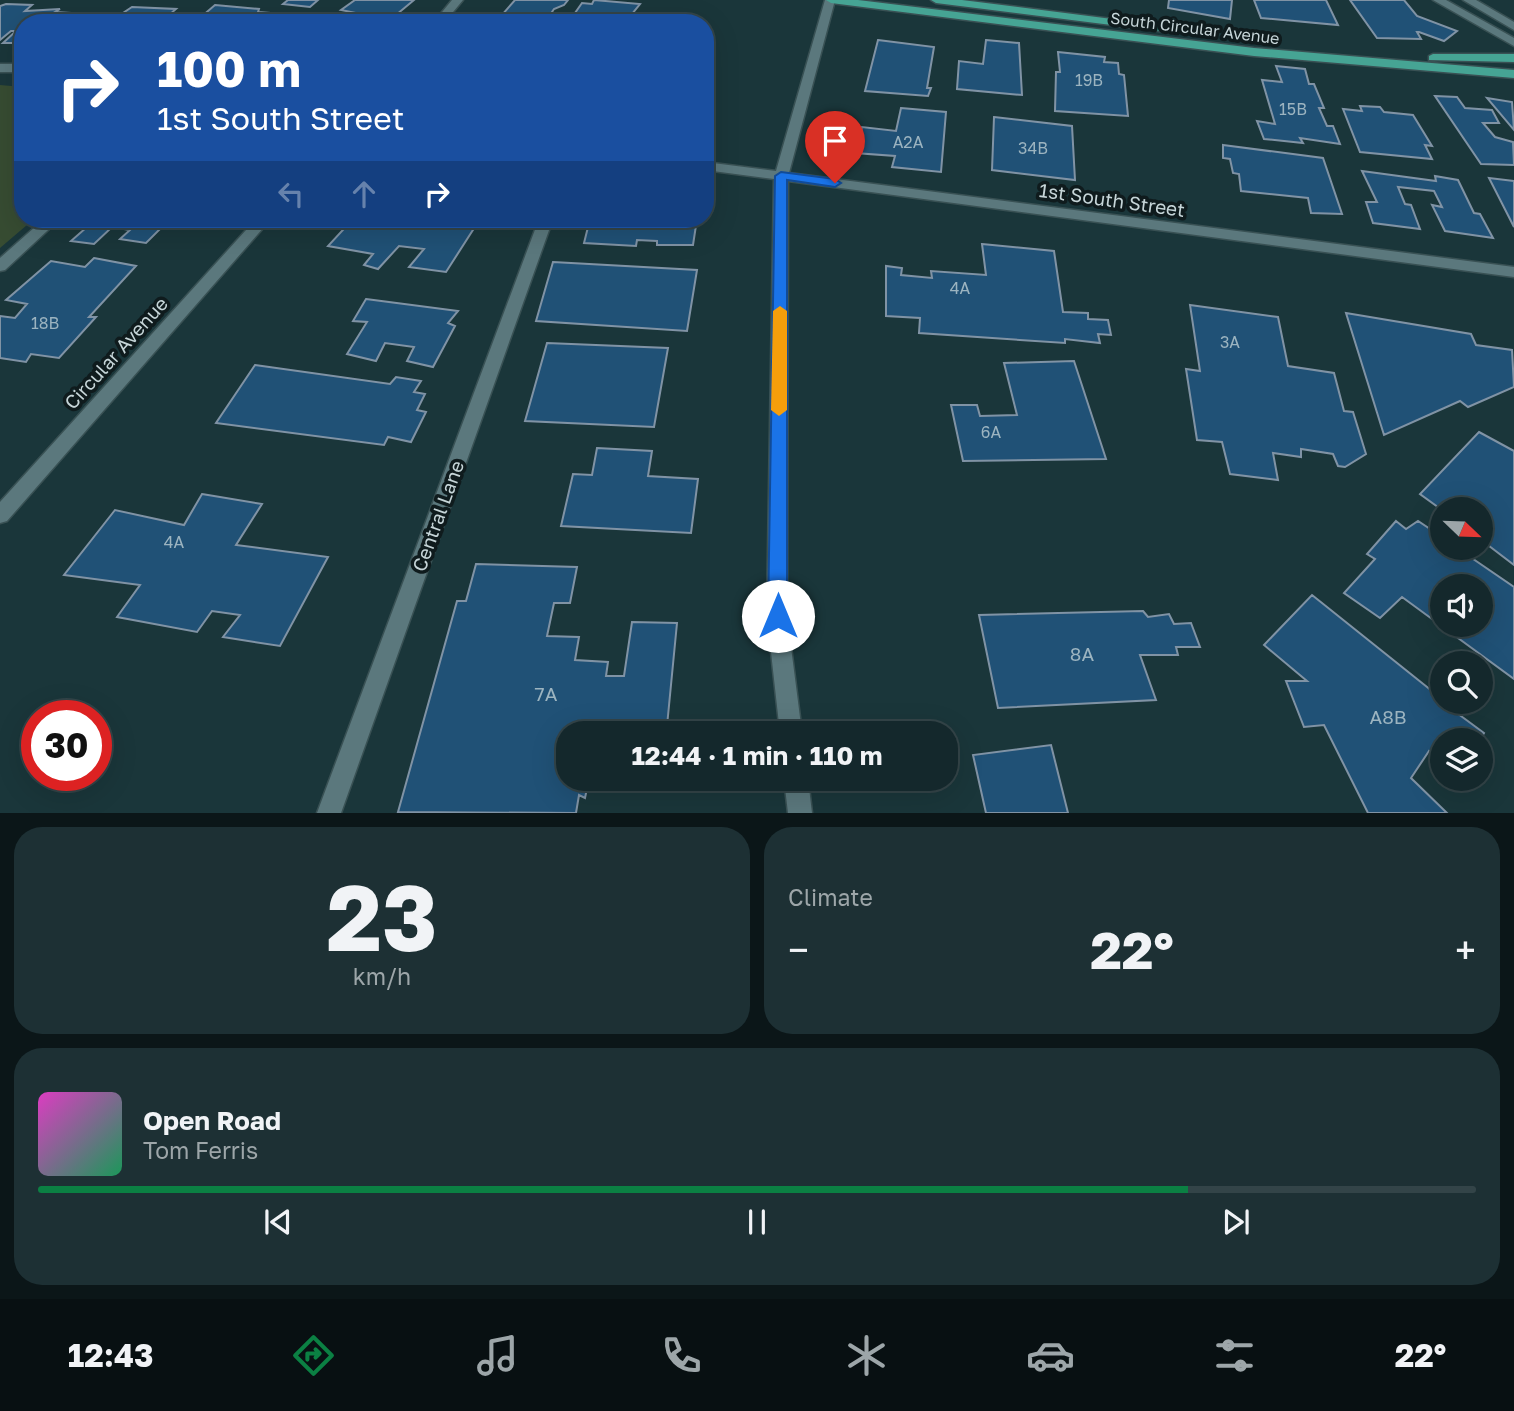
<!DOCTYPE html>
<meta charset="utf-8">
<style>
:root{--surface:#14282c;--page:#1d3034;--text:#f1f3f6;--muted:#9da6a9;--line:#334448;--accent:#0b8043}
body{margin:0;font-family:"Golos Text",sans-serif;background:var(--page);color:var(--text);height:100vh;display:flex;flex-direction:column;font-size:26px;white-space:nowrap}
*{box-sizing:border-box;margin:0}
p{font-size:23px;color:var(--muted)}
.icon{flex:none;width:38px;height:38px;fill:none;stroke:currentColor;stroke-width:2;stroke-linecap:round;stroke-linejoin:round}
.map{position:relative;height:813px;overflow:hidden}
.sheet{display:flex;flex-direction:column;gap:14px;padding:14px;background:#0b1618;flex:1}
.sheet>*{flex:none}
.banner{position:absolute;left:14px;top:14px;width:700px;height:214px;border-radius:28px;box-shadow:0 7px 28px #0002,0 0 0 2px var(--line);background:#1a4fa0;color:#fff;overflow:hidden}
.needle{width:46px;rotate:113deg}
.fabs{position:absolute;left:1430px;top:497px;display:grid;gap:14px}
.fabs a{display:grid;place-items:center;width:63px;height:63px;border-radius:50%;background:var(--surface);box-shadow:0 7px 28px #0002,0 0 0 2px var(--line);font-size:35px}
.speed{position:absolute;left:21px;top:700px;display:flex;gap:14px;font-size:35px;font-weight:700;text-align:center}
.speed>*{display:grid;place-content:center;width:91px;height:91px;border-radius:50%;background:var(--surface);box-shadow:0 7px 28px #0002,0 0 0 2px var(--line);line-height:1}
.speed .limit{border:10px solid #d22;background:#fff;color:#111}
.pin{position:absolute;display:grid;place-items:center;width:60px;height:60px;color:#fff;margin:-72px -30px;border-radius:50% 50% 50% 0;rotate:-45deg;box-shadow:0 0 7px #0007}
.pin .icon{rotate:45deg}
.me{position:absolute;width:77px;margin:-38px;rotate:0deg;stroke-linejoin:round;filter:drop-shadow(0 0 5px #0008)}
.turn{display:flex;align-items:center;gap:24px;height:147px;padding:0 28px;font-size:32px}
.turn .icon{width:91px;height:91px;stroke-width:2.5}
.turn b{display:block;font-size:49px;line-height:60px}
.lanes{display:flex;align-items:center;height:66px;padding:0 28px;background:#0003;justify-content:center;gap:35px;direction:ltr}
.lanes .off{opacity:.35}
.big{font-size:52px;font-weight:700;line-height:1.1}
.sheet .card{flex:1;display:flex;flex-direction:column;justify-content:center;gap:10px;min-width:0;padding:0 24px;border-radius:28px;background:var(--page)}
.sheet .dial{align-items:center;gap:0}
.dial b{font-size:91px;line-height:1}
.song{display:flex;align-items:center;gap:21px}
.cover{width:84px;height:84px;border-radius:10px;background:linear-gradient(135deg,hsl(310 70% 55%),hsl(150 70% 35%))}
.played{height:7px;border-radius:4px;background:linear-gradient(90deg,var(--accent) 80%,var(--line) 80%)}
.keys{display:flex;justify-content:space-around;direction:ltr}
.heat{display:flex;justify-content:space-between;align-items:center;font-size:38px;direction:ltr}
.sheet .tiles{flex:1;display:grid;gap:14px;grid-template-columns:1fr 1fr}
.card:last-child{grid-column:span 2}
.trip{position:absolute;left:556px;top:721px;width:402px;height:70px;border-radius:28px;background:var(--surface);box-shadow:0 7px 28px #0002,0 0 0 2px var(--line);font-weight:700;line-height:70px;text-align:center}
.dock{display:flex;height:112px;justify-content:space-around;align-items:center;background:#081012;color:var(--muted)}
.dock .icon{width:49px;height:49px}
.dock .current{color:var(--accent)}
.dock b{font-size:32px;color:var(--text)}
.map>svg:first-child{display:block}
.green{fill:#374c32}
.building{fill:#205176;stroke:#8093a5;stroke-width:2;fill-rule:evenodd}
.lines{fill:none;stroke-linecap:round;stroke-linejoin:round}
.minor-casing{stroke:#395154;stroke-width:3}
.major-casing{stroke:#395154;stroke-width:3}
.minor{fill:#5b787d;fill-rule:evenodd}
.major{fill:#46a494;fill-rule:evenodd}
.route{fill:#1a73e8;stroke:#114b97;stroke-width:2}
.slow{fill:#f59e0b}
.labels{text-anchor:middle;stroke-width:7;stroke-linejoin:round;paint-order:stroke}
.far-street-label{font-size:16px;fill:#c6d5d8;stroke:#0f1b1d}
.number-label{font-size:16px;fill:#9cb4c0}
.street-label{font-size:19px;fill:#c6d5d8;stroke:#0f1b1d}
.near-number-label{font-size:19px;fill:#9cb4c0}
</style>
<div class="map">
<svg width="1514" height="813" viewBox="0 0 1514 813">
<rect width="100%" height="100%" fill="#1a363a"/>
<path class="green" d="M0 85 23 87V219H34L0 248Z"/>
<path class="building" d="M288 0H318L310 7 283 4Z
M355 0H414L390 20 341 10Z
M515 0H568L564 5 554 9 548 18 561 19 559 23H495Z
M594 0 640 4 628 19 632 20 631 23 577 22 583 13H575L582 3 592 4Z
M1169 0H1232L1230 19 1168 8Z
M1254 0H1326L1338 25 1261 18Z
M1350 0H1404L1417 16 1457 31 1444 41 1419 32H1417L1421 39 1377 38Z
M6 4 32 5 25 11 60 9 55 12 73 13 62 23H23V43H3L16 31H11L0 40V6Z
M215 5 259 9 258 12 285 14 277 23H194Z
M132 7 176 9 169 15 176 16 168 23H103L125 22 131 18 117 17Z
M310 15 339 20 340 23H302Z
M878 40 934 47 927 88H931L928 96 865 91Z
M986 40 1019 43 1022 95 957 89 959 61 983 64Z
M1058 52 1105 57 1104 62 1118 63 1119 74 1124 75 1128 116 1055 111 1056 72H1060Z
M1276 66 1305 69 1309 84H1314L1324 108H1319L1327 126H1333L1340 144 1300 138 1303 143 1264 139 1257 121 1275 124 1262 80 1282 82Z
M1435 96 1457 97 1465 108 1492 110 1499 123H1483L1495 137 1513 142 1514 165 1481 164Z
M1487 98 1512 102 1514 130Z
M1360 106 1380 107 1384 112 1413 115 1432 146 1425 145 1432 159 1360 152 1343 109 1362 111Z
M901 108 946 112 941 172 892 167 895 156 855 153 862 127 896 131Z
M994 117 1072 126 1075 180 992 170Z
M1223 145 1323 158 1342 214 1311 213 1308 198 1241 191 1239 174 1233 173 1230 159 1223 158Z
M1362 171 1436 181 1435 176 1458 180 1474 213 1480 214 1493 238 1445 231 1432 205 1442 207 1434 191 1398 187 1405 204 1411 205 1420 229 1373 223 1366 202H1377Z
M1489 178 1514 181V227Z
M113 219H170L146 243 120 239 130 230 112 227 94 244 71 241 87 227 103 228Z
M353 219H480L446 272 409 267 424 249 399 246 378 269 364 265 373 254 328 246Z
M590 219H697L693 245H657V241L637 240 636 246 584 243Z
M982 244 1054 251 1063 312 1088 313V319L1108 320 1111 335 1098 334 1100 343 1065 339V343L919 333 920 318 886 316V266L902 268 901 275 932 278 931 271 986 275Z
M94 258 136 266 89 317H96L59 358 31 354 26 362 0 358V316L15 318 27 304 6 300 51 261 85 267Z
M553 262 697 270 687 331 536 321Z
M366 299 458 311 448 323 455 326 433 367 407 361 414 347 385 343 376 361 347 354 367 322 353 321Z
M1190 305 1278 317 1288 366 1334 373 1344 411 1353 412 1366 454 1345 467 1338 466 1333 454 1301 449V457L1273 453 1278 480 1230 474 1222 442 1197 440 1186 369 1200 371Z
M1346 313 1471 334 1476 345 1512 350 1514 387 1468 407 1460 401 1384 435Z
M547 343 668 348 654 427 525 421Z
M1074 361 1106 459 963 461 951 405H977L980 416 1017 415 1004 363Z
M255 365 390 384 396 377 421 381 414 392 425 394 417 410 426 412 411 442 388 437 384 445 216 423Z
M1479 432 1514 451V565L1480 539V509L1442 510 1420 494Z
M597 448 652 451 648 476 698 479 691 533 561 526 573 474 592 475Z
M202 494 262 504 236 545 328 557 280 646 223 637 240 615 212 611 197 632 117 617 140 585 64 575 115 510 184 525Z
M1396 521 1406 529 1418 521 1442 537V548H1457L1514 587V679L1402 597 1380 618 1344 593 1375 559 1367 554ZM1442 586H1480V625H1442Z
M476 564 577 567 570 603H554L547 636 579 637 575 660 608 662 606 676H624L632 622 677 623 667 726 624 724 627 733H569V779H589L585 798 579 795 576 813 398 812 457 601H466Z
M1312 595 1442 699V702L1484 733 1480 740H1442V762L1429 751 1411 778 1447 813H1368L1324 725 1304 727 1286 681H1307L1264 645Z
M1143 611 1148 617 1169 614 1174 624 1191 623 1200 647H1176L1178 655H1140L1156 700 998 708 979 615Z
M1051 745 1068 813H986L973 755Z"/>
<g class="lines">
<g class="minor-casing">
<path id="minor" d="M452 0H463L444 23H433Z
M825 0H835L789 173 1514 267V277L788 181 787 616 802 733H780L767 616 774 179 705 170V162L776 171Z
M1433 0H1446L1514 38V46Z
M1463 0H1476L1514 22V30Z
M0 64H23V72H0Z
M44 219H60L5 270 0 271V258Z
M256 219H271L7 521 0 523V502Z
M539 219H553L341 813H317Z
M784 779H808L812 813H788Z"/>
</g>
<g class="major-casing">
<path id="major" d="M826 0H858L1254 48 1514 70V78L1254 56 831 3Z
M931 0H962L1175 27 1181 30 1175 33 936 3Z
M1433 54H1514V62L1429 60V56Z"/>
</g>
<use href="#minor" class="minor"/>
<use href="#major" class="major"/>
</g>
<path class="route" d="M781 172 835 179 841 183 835 187 787 180V616L784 623 778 625 771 623 768 616 775 176Z"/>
<path class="slow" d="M780 306 787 311V410L779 416 771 410 773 311Z"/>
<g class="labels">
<g class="far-street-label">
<text transform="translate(1195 28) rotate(7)" y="6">South Circular Avenue</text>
</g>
<g class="number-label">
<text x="1089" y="86">19B</text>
<text x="1293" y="115">15B</text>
<text x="908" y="148">A2A</text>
<text x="1033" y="154">34B</text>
<text x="960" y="294">4A</text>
<text x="45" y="329">18B</text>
<text x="1230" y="348">3A</text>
<text x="991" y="438">6A</text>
<text x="174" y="548">4A</text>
</g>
<g class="street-label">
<text transform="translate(1112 200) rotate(8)" y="7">1st South Street</text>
<text transform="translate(116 353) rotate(-48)" y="7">Circular Avenue</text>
<text transform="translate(438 516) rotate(-70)" y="7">Central Lane</text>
</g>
<g class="near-number-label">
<text x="1082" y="661">8A</text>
<text x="546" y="701">7A</text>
<text x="1388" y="724">A8B</text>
</g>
</g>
</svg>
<div class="fabs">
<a><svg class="needle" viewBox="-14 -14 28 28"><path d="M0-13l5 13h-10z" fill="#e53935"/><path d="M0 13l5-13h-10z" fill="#9da6a9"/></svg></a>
<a><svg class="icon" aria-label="sound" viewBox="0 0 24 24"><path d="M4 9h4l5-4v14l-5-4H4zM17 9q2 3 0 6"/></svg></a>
<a><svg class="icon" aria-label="search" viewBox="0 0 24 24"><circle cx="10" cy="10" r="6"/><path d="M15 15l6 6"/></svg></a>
<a><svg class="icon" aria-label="layers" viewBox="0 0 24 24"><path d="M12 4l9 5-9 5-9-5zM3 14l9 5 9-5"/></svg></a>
</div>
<div class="speed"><div class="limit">30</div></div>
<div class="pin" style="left:835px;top:183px;background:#d93025"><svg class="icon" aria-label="arrive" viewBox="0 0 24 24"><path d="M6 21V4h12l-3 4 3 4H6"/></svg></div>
<svg class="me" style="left:778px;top:616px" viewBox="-20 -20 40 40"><circle r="19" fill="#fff"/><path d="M0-13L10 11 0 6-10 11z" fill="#1a73e8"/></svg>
<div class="trip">12:44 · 1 min · 110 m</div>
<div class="banner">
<div class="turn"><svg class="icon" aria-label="right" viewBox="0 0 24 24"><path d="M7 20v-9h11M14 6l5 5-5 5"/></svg><div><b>100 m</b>1st South Street</div></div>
<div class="lanes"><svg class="icon off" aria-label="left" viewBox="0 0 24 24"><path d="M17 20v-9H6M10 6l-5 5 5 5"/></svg><svg class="icon off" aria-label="ahead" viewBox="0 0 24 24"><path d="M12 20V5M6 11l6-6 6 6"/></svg><svg class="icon" aria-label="right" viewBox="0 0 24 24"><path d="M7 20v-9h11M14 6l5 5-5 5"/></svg></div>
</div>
</div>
<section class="sheet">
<div class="tiles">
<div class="card dial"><b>23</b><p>km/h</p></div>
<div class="card"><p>Climate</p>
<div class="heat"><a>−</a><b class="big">22°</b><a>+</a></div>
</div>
<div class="card">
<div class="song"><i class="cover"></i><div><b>Open Road</b><p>Tom Ferris</p></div></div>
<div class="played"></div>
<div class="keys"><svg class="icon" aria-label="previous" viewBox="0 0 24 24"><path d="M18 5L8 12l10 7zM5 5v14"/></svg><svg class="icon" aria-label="pause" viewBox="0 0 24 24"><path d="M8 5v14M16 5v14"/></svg><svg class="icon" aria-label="next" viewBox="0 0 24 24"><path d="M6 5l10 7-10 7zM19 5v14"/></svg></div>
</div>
</div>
</section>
<nav class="dock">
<b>12:43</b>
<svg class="icon current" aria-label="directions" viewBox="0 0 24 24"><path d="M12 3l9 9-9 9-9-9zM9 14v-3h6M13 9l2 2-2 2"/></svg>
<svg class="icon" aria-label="music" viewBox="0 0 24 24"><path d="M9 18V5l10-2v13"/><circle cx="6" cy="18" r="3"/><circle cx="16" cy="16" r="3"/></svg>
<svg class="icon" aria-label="phone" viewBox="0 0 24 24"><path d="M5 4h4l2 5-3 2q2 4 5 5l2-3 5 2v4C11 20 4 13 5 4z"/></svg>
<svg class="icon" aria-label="climate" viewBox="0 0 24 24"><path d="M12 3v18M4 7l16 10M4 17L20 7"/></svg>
<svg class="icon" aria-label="car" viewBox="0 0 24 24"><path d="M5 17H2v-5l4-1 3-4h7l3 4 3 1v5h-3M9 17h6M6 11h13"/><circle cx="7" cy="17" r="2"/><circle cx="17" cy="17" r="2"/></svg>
<svg class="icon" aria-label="filters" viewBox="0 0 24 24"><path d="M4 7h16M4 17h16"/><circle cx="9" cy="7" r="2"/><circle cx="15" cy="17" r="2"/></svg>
<b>22°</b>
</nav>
